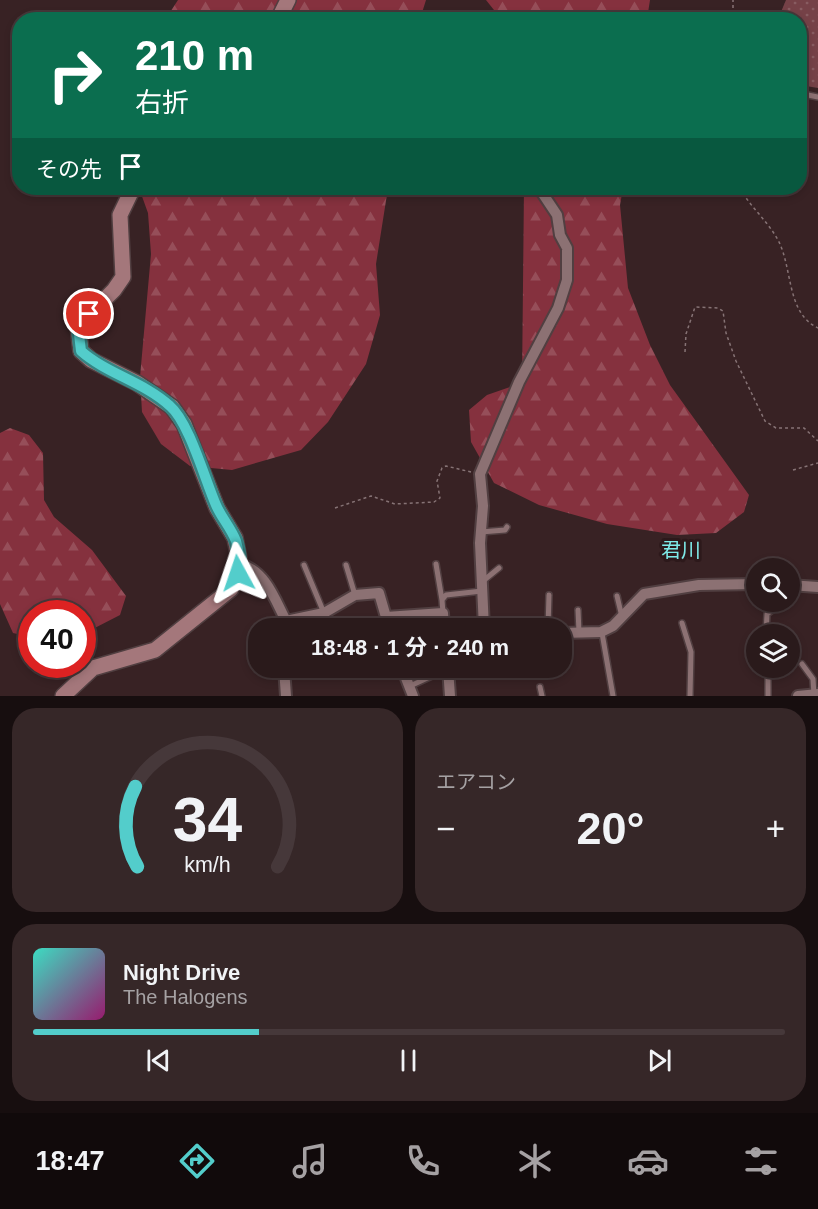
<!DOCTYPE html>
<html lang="ja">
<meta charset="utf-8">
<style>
:root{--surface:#2a1a1b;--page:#362728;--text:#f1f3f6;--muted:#a5a1a3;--line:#46383a;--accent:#53cdcb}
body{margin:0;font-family:Arial,"Noto Sans JP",sans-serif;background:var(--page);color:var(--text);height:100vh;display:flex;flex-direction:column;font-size:22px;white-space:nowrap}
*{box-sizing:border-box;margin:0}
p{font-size:20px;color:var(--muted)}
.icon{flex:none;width:33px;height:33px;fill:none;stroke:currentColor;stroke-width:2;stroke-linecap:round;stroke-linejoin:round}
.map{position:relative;height:696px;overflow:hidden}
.details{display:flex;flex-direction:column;gap:12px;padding:12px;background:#170e0f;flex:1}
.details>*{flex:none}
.banner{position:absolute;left:12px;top:12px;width:795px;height:183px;border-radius:24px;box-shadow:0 3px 9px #0003,0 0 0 2px var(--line);background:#0b6e4f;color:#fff;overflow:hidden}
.buttons{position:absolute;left:746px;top:558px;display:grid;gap:12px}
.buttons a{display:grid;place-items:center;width:54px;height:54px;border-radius:50%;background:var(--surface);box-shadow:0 3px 9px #0003,0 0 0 2px var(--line);font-size:30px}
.speed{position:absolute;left:18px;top:600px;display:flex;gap:12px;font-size:30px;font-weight:700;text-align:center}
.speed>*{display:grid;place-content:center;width:78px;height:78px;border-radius:50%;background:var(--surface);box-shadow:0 3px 9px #0003,0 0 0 2px var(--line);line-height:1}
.speed .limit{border:9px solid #d22;background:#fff;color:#111}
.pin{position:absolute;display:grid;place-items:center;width:51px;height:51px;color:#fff;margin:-26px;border:3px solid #fff;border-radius:50%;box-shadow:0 2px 6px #0007}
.me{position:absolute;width:66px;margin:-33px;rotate:355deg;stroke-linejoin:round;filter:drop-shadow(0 0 4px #0008)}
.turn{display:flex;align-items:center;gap:21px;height:126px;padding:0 24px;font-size:27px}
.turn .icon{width:78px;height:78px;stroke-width:2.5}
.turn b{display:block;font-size:42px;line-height:51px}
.then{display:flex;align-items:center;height:57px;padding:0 24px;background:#0003;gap:12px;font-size:22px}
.big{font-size:45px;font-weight:700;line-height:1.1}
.details .card{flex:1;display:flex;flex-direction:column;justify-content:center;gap:9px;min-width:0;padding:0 21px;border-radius:24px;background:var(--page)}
.details .dial{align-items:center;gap:0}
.dial svg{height:156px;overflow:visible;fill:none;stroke:var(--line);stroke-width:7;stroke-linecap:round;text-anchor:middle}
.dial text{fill:var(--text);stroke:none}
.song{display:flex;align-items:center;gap:18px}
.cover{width:72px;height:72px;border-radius:9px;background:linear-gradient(135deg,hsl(170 70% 55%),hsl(320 70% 35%))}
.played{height:6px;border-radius:3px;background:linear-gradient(90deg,var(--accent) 30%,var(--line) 30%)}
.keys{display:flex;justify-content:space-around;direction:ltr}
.heat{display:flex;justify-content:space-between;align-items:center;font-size:33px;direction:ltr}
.details .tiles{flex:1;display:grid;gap:12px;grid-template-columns:1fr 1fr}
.card:last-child{grid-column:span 2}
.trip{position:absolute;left:248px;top:618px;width:324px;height:60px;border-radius:24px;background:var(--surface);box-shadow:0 3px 9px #0003,0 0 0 2px var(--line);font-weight:700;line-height:60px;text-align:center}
.dock{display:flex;height:96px;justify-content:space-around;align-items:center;background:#110a0b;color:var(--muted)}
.dock .icon{width:42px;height:42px}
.dock .current{color:var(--accent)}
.dock b{font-size:27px;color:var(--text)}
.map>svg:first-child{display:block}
.grass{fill:url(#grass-dots)}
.forest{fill:url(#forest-firs)}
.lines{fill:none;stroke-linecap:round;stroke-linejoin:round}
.lane-casing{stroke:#513f41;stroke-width:8}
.street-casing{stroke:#513f41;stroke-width:14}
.secondary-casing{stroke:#513f41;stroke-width:18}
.path{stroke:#867375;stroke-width:1.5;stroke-dasharray:3 3;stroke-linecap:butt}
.lane{stroke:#8c7173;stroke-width:5}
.street{stroke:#8c7173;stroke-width:10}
.secondary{stroke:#a4777b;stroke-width:15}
.route-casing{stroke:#368584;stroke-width:15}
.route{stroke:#53cdcb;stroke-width:10}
.labels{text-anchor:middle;stroke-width:6;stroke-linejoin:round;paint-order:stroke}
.quarter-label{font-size:20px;fill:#7eeae8;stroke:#2d191b}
</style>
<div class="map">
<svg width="818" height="696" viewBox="0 0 818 696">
<defs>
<pattern id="grass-dots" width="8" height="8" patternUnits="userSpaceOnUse" patternTransform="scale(1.5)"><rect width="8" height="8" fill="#754147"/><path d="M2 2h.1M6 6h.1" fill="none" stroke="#885c61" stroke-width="1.8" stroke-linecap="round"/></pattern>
<pattern id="forest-firs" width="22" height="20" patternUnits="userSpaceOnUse" patternTransform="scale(1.5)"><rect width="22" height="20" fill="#85313e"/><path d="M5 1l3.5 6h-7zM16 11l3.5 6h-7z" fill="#964e59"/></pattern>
</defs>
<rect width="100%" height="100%" fill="#382224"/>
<path class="grass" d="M786 0H818V88L800 85V20L778 19Z"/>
<path class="forest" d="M178 0H426L420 19 165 20Z
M486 0H650L647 19 502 20Z
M139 188H388L376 264 380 315 366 364 328 422 301 450 232 470 190 466 161 444 142 412 140 377 151 254 148 213Z
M524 188H623L620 205 628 288 650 345 670 385 749 495 744 512 716 533 677 535 607 524 539 505 494 483 471 442 469 410 487 395 522 383Z
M10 428 29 435 43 453 44 500 54 517 92 550 126 596 120 615 83 634 82 614H32L31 637 13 633 0 604V433Z"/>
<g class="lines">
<g class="lane-casing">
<path id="lane" d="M808 95 818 97
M481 532 505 530 507 527
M436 564 442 600
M304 565 324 613
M346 565 355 595
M483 581 499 568
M617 596 622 617
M578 610 579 632
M443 613 442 600 446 595 482 591
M682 623 691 652 690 696
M548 628 549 595
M602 633 613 696
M766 634 767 614 775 608
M802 664 813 679 814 695
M410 686 434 675
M540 687 542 696
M768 696V668"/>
</g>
<g class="street-casing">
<path id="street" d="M240 564C266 571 275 600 286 621
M789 585 818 587
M286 621 324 613 355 595 379 593 386 617 443 613 444 628
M484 628 480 543 483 506 480 474 519 382 558 308 567 280V248L560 235 557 215 539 188
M561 633 601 632 613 626 644 594 699 585 756 584
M284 668 286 696
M402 668 413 696
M448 668 450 696
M798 696 818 694"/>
</g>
<g class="secondary-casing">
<path id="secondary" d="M278 20 288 0
M63 696 93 668 155 650 231 589 240 564 235 538 217 508 184 424 172 407 137 383 91 360 81 351 78 326 114 290 123 277 120 215 133 188"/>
</g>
<path class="path" d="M733 20V0
M740 188C750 207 767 220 778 240 793 268 786 313 818 328
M685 352 686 334 695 307 718 308 723 311 726 333 736 361 765 421 776 428H804L818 441
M793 470 818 463
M335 508 371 496 395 504 434 502 440 498 437 481 442 468 446 466 471 472"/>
<use href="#lane" class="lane"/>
<use href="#street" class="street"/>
<use href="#secondary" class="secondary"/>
</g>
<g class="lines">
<g class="route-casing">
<path id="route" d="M89 314 78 326 81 351C107 374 144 382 170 406 189 422 205 480 216 505 221 517 231 528 236 541 239 552 241 562 238 573"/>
</g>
<use href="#route" class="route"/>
</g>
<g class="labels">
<g class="quarter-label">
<text x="681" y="557">君川</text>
</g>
</g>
</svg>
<div class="buttons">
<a><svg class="icon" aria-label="search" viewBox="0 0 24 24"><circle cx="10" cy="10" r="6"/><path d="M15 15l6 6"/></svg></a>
<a><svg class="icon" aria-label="layers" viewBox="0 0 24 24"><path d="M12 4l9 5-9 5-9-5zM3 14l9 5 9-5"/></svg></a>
</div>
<div class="speed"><div class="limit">40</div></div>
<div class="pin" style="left:89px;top:314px;background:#d93025"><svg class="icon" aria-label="arrive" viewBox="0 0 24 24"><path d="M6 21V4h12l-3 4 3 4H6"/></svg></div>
<svg class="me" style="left:238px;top:573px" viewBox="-20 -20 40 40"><path d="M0-17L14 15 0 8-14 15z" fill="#53cdcb" stroke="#fff" stroke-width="4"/></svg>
<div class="trip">18:48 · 1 分 · 240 m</div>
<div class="banner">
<div class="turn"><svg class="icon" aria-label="right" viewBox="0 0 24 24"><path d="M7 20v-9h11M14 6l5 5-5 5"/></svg><div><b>210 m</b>右折</div></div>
<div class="then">その先<svg class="icon" aria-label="arrive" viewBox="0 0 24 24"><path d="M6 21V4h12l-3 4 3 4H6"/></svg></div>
</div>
</div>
<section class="details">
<div class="tiles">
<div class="card dial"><svg viewBox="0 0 100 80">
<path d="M14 69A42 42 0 1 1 86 69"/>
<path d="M14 69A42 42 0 0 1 13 28" stroke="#53cdcb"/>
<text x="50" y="56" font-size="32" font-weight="700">34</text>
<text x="50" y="72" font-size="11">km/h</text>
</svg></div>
<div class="card"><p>エアコン</p>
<div class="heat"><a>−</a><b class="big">20°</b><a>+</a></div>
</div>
<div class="card">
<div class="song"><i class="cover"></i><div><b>Night Drive</b><p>The Halogens</p></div></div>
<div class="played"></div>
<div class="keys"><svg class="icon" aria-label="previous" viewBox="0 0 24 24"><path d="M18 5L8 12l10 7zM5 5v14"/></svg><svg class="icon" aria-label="pause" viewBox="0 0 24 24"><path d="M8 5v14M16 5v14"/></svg><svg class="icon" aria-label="next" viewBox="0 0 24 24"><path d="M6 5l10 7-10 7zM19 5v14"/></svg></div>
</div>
</div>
</section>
<nav class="dock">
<b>18:47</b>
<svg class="icon current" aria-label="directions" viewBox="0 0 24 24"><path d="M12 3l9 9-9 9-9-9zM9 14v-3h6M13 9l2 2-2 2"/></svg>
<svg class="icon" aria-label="music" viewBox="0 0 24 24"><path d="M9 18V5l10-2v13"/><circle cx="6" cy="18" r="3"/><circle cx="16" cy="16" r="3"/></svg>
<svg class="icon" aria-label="phone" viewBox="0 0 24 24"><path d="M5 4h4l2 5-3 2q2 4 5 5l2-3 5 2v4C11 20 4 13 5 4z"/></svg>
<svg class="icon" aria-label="climate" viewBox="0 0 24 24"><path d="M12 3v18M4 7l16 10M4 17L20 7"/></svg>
<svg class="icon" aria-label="car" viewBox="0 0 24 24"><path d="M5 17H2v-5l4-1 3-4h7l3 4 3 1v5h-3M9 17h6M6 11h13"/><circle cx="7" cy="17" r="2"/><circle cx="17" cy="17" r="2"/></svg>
<svg class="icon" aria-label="filters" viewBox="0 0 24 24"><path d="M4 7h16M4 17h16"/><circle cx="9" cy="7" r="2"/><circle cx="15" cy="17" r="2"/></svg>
</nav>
